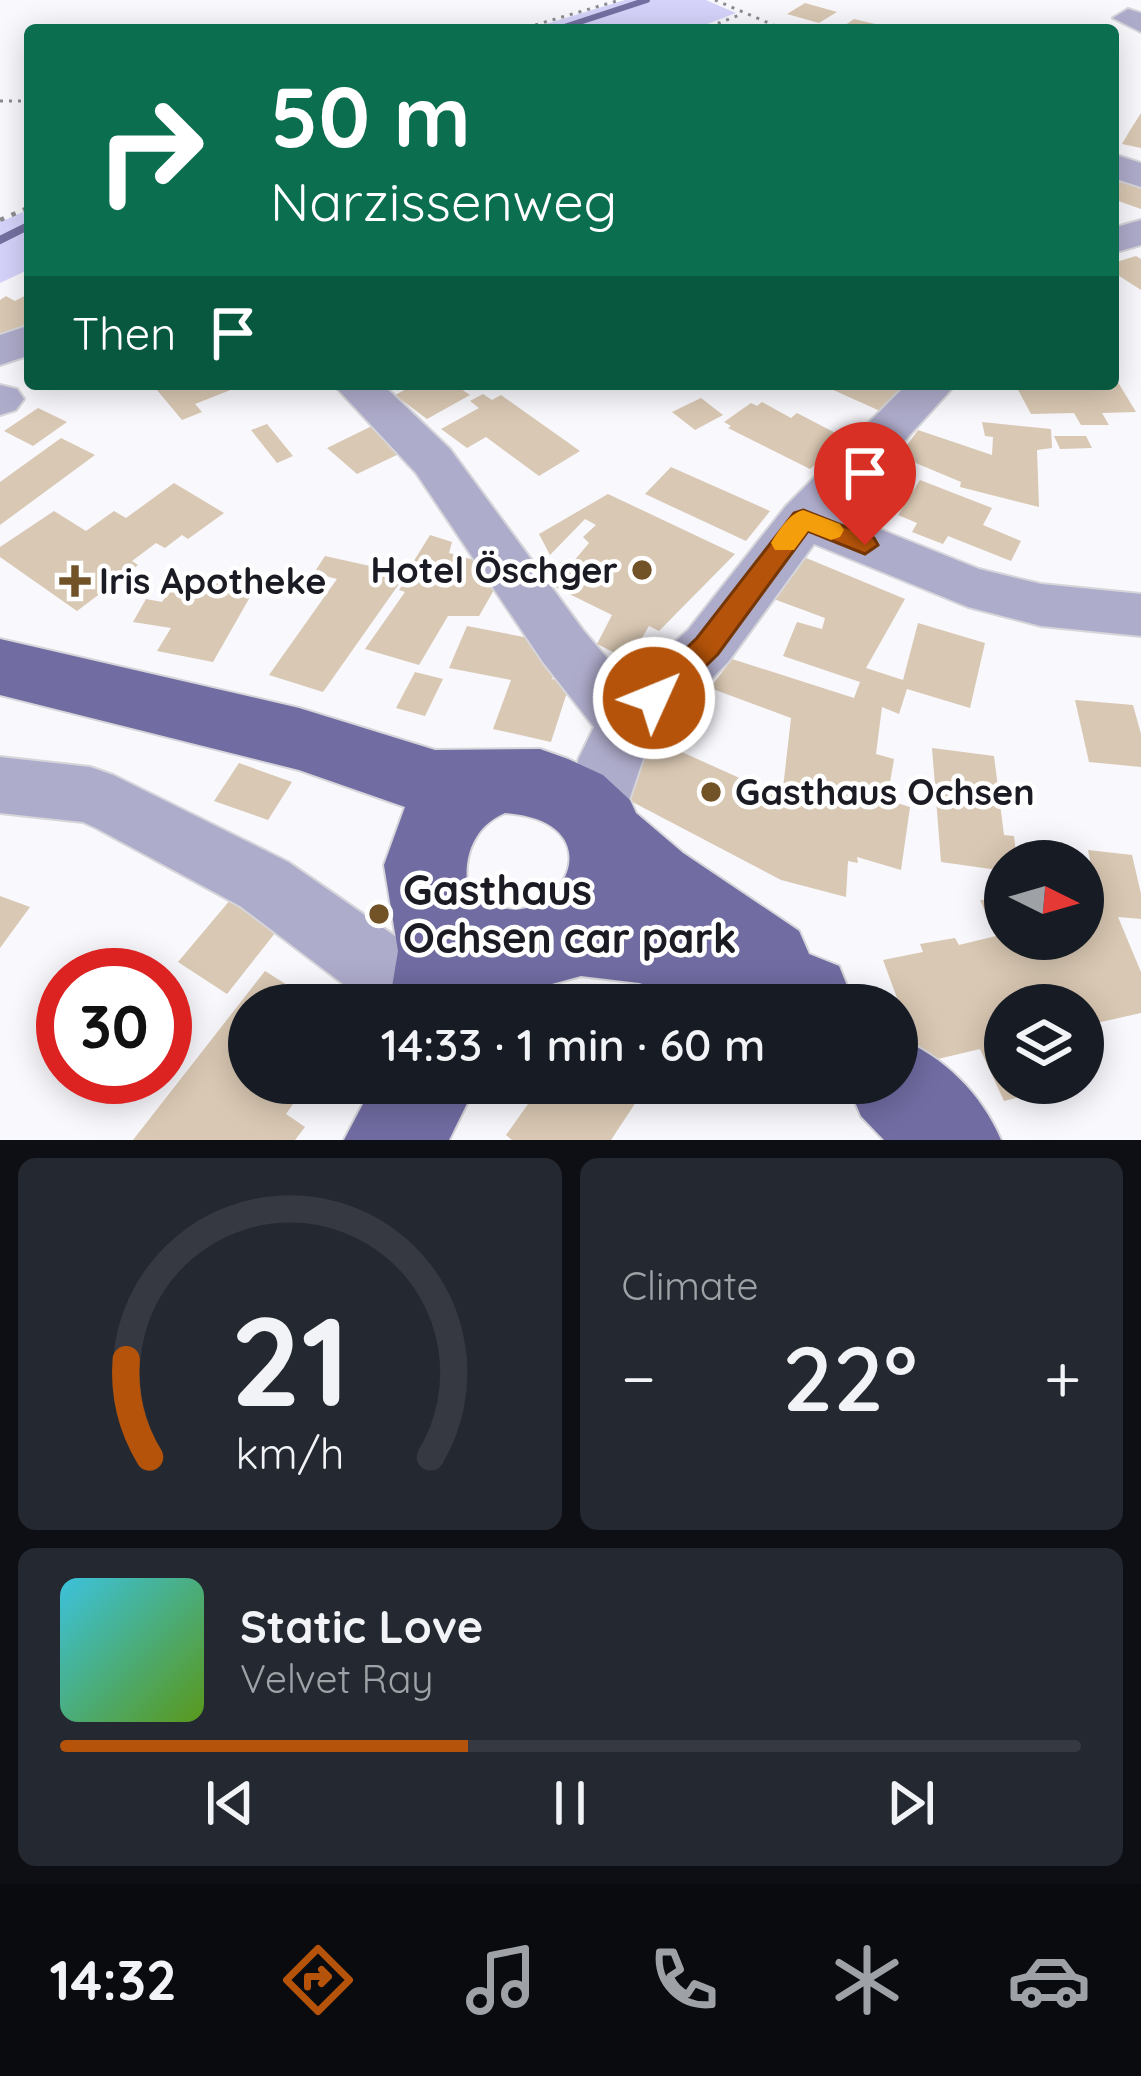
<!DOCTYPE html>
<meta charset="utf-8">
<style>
:root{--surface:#171b24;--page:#242831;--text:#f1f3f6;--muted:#9ea1a6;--line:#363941;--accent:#b45309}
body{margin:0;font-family:Quicksand,sans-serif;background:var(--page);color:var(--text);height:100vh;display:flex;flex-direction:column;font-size:45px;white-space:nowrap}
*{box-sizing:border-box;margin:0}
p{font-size:39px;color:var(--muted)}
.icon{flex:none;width:66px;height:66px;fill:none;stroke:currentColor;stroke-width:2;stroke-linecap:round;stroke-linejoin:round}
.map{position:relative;height:1140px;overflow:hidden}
.side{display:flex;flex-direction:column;gap:18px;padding:18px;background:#0d0f14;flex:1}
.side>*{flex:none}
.guide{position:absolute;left:24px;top:24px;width:1095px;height:366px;border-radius:12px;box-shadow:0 6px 30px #0003;background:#0b6e4f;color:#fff;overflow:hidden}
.needle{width:78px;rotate:95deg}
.controls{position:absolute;left:984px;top:840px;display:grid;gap:24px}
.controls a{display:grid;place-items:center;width:120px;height:120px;border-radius:50%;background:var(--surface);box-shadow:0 6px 30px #0003;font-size:60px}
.speed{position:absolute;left:36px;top:948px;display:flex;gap:24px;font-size:60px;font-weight:700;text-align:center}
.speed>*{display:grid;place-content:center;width:156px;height:156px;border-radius:50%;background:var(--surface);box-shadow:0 6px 30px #0003;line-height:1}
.speed .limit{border:18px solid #d22;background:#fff;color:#111}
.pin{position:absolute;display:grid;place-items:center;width:102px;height:102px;color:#fff;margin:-123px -51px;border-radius:50% 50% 50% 0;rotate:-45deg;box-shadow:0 0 12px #0007}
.pin .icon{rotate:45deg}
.me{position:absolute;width:132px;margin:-66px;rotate:46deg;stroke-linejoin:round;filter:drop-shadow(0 0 9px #0008)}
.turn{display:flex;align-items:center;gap:42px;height:252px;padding:0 48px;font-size:54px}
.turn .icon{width:156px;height:156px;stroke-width:2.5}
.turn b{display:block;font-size:84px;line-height:102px}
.then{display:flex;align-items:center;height:114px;padding:0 48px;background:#0003;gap:24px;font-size:45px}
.big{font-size:90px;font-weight:600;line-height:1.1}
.side .widget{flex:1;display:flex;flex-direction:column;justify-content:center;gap:18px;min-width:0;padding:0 42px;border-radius:18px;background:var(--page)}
.side .dial{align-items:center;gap:0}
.dial svg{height:312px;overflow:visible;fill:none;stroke:var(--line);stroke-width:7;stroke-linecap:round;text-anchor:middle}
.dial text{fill:var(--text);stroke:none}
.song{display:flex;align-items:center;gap:36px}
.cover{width:144px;height:144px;border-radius:18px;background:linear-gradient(135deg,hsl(190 70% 55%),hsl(90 70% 35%))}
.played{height:12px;border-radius:6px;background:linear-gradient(90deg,var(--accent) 40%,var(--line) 40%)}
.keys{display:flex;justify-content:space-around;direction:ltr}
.heat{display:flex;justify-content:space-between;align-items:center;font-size:66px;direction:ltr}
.side .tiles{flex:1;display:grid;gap:18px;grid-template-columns:1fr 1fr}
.widget:last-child{grid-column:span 2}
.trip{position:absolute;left:228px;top:984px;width:690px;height:120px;border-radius:60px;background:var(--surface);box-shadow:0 6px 30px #0003;font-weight:600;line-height:120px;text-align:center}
.menu{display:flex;height:192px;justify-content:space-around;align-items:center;background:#090b0e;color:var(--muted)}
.menu .icon{width:84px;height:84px}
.menu .current{color:var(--accent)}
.menu b{font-size:54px;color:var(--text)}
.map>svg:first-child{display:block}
.green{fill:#d5d3fa}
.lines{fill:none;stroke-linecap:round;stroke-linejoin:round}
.stream-far1{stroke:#7470a1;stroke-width:6}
.stream{stroke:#7470a1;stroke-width:8}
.building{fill:#d9c8b3}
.minor-casing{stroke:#d5d5da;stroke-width:4}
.major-casing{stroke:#d5d5da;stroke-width:4}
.path-far1{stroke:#8c8c93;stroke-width:3;stroke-dasharray:3 6;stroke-linecap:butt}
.path{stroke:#8c8c93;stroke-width:4.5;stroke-dasharray:4.5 8;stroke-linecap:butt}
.minor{fill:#aeaccb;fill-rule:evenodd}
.major{fill:#716ca2;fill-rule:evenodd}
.route{fill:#b45309;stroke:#753606;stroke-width:3}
.slow{fill:#f59e0b}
.poi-dot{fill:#725328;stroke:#fff;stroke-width:4.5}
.labels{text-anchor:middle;stroke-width:9;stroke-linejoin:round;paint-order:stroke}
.poi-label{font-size:36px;font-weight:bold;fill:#1b1b24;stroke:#fff;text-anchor:start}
.near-poi-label{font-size:42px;font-weight:bold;fill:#1b1b24;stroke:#fff;text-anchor:start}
</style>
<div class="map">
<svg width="1141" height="1140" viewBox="0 0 1141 1140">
<rect width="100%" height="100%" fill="#f8f8fd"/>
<path class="green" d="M625 0H706L736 13 692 30H526Z
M30 209V269L0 283V222Z"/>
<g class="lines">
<path class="stream-far1" d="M555 30 647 0"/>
<path class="stream" d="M0 240 30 225"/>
</g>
<path class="building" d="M805 3 837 12 819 23 787 14Z
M854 19 892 28V30H838Z
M1141 113V148L1122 144 1129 132Z
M1113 178 1141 188V209L1113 199Z
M1136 256 1141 259V290L1113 272V263Z
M30 293V322L0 341V300L6 296 15 301Z
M1113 374 1136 412 1102 413 1109 425H1081L1074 413 1031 414 1016 386 1113 384Z
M173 384H228L233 389 195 404 202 412 182 420 157 390Z
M416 384H454L470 395 427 419 395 395Z
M820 384H893L903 388 880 411Z
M483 394 492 400 501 395 580 451 539 476 486 437 467 448 441 429 479 408 470 401Z
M701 398 723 415 695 430 672 412Z
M762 402 791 418 797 413 847 439 810 469 728 428 731 426 724 422 751 403 757 406Z
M38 408 67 422 33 446 4 431Z
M982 422 1051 429 1052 448 1037 450 1039 507 960 487 961 482 899 456 918 430 992 455 993 437 985 436Z
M267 424 293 456 277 463 251 430Z
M376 424 403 452 357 474 327 448Z
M1054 436H1086L1092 448 1060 449Z
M61 438 95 455 0 525V482Z
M671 467 770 511 746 541 645 494Z
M920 480 992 508 983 525 1021 541 1011 561 948 536 943 544 912 532 917 523 898 515Z
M174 483 224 513 188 539 182 535 165 548 156 543 132 561 138 565 77 611 0 557V547L54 511 86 531 114 511 126 518Z
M608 494 735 554 659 631 649 626 629 660 597 644 612 615 553 586 589 543 583 537 596 525 585 519 550 555 539 534Z
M430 535 452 542 449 553 478 561 474 567 498 583 479 616H448L419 665 365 649 405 592 399 590 411 572H407Z
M799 555 905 599 866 668 903 680 918 623 985 643 970 708 907 689 899 714 882 707 876 754 894 759 887 800 910 807 901 870 857 857 858 863 848 861 846 897 781 880 623 797 655 740 782 797 791 718 710 688 732 659 854 698 860 682 783 656 797 622 822 629 825 618 771 598Z
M325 556 406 574 323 692 269 675 337 579 314 573Z
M209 574 258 583 213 662 157 651 171 628 133 622 146 599 162 602 174 584 200 588Z
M467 626 534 639 557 663 552 679 570 683 551 742 493 729 511 680 449 668Z
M415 672 443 679 425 716 396 708Z
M1075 700 1133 705 1141 734V767L1089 762Z
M932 748 994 756 1004 835 1014 836 1017 861H1005V871L941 862Z
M239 763 292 782 268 820 214 801Z
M1088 850 1132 855 1141 894V919L1118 917 1141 972V1013L1083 1026V1005H1005V1083H1050L1052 1089 1004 1101 980 1049 921 1063 883 960 923 952 920 944 955 938 959 945 996 936 980 900 1005 899V939H1083V896L1097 895Z
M236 893 283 923 227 994 178 962Z
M0 896 30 907 0 948Z
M265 971 319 1005H249V1083H266L293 1104 286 1114 305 1127 295 1140H133Z
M543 1083H617L638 1099 611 1140H512L506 1135Z"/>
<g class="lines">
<g class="minor-casing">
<path id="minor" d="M1128 9 1141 13V32L1113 18Z
M1113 154 1141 163V187L1113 178Z
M1141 220V245L1113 253V228Z
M30 325V355L0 365V335Z
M333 384H382L450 449 583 630 629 684 688 630 786 506 907 384H956L839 513 979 569 1041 584 1141 594V636L1041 626 968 607 814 544 728 662 649 741 618 833 595 842 572 833 562 813 579 758 594 727 543 662 416 473Z
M0 385 17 389 24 399 16 410 0 415Z
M0 757 90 767 113 775 288 862 457 979 468 1005H371L240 906 96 828 83 822 0 813Z"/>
</g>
<g class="major-casing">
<path id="major" d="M0 639 299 708 435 750 540 749 568 759 603 775 630 800 636 813 683 853 799 931 809 954 839 966 852 998 849 1005H717L639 983 581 976 519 993 481 987 479 1005H389L398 951 384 865 405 807 299 770 0 695ZM505 813C638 823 535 968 467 883 464 853 476 825 505 813Z
M897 1037C944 1057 981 1093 1001 1140H884L861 1116 847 1083H897Z
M374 1083H477L449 1140H344Z"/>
</g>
<path class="path-far1" d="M715 0 785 30
M518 30 620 0
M701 30 742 14
M0 101H30"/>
<path class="path" d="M0 220 30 207"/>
<use href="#minor" class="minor"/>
<use href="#major" class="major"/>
</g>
<path class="route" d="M803 510 874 538 878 545 865 554 808 531 718 654 664 707H643L639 698 643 690 697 638 794 513Z"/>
<path class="slow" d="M803 510 840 524 844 530 840 537 831 540 808 531 794 550H775L771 543C779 530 789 514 803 510Z"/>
<g class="poi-dot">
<circle cx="642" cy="570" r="12"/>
<path d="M69 563h12v12h12v12h-12v12h-12v-12h-12v-12h12z"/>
<circle cx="711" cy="792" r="12"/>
<circle cx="379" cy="914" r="12"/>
</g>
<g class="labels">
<g class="poi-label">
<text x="618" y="583" text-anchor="end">Hotel Öschger</text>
<text x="99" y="594">Iris Apotheke</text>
<text x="735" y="805">Gasthaus Ochsen</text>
</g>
<g class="near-poi-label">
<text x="403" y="905">Gasthaus<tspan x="403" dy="48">Ochsen car park</tspan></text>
</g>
</g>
</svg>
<div class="controls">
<a><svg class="needle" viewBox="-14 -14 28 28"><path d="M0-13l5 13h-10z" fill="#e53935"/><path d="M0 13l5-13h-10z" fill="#9ea1a6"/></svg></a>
<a><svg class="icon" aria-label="layers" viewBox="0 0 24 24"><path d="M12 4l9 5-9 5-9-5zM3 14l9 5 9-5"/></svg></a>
</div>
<div class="speed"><div class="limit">30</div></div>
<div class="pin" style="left:865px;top:545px;background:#d93025"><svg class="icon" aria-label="arrive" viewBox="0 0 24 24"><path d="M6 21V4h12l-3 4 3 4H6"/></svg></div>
<svg class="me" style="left:654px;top:698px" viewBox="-20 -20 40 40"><circle r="17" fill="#b45309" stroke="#fff" stroke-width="3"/><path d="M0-11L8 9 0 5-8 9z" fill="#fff"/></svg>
<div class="trip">14:33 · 1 min · 60 m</div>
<div class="guide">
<div class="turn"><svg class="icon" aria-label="right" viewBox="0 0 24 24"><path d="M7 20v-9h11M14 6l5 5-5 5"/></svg><div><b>50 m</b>Narzissenweg</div></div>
<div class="then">Then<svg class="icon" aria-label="arrive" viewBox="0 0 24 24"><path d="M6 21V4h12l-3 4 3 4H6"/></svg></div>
</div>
</div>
<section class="side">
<div class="tiles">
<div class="widget dial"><svg viewBox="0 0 100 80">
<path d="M14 69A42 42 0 1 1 86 69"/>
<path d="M14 69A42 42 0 0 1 8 44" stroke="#b45309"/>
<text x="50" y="56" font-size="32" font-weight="700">21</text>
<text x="50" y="72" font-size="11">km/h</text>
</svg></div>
<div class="widget"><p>Climate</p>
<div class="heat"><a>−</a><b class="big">22°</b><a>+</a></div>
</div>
<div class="widget">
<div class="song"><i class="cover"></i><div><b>Static Love</b><p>Velvet Ray</p></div></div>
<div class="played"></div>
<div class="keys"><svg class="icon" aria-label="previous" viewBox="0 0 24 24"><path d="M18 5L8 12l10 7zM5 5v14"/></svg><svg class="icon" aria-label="pause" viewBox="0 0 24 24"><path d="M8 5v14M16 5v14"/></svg><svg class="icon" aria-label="next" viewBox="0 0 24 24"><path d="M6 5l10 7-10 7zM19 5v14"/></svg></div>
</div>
</div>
</section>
<nav class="menu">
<b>14:32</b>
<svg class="icon current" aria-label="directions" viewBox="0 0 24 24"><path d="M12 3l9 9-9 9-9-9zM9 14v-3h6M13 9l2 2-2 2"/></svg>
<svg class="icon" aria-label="music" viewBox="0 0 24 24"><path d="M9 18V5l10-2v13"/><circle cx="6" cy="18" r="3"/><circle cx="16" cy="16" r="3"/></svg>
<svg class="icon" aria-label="phone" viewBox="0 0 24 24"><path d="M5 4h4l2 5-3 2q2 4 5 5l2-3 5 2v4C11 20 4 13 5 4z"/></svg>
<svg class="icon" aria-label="climate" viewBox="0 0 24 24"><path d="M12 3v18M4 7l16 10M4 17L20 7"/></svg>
<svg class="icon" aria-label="car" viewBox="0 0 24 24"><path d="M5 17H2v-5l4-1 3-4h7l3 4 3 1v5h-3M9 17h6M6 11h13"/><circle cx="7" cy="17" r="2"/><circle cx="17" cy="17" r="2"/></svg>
</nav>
